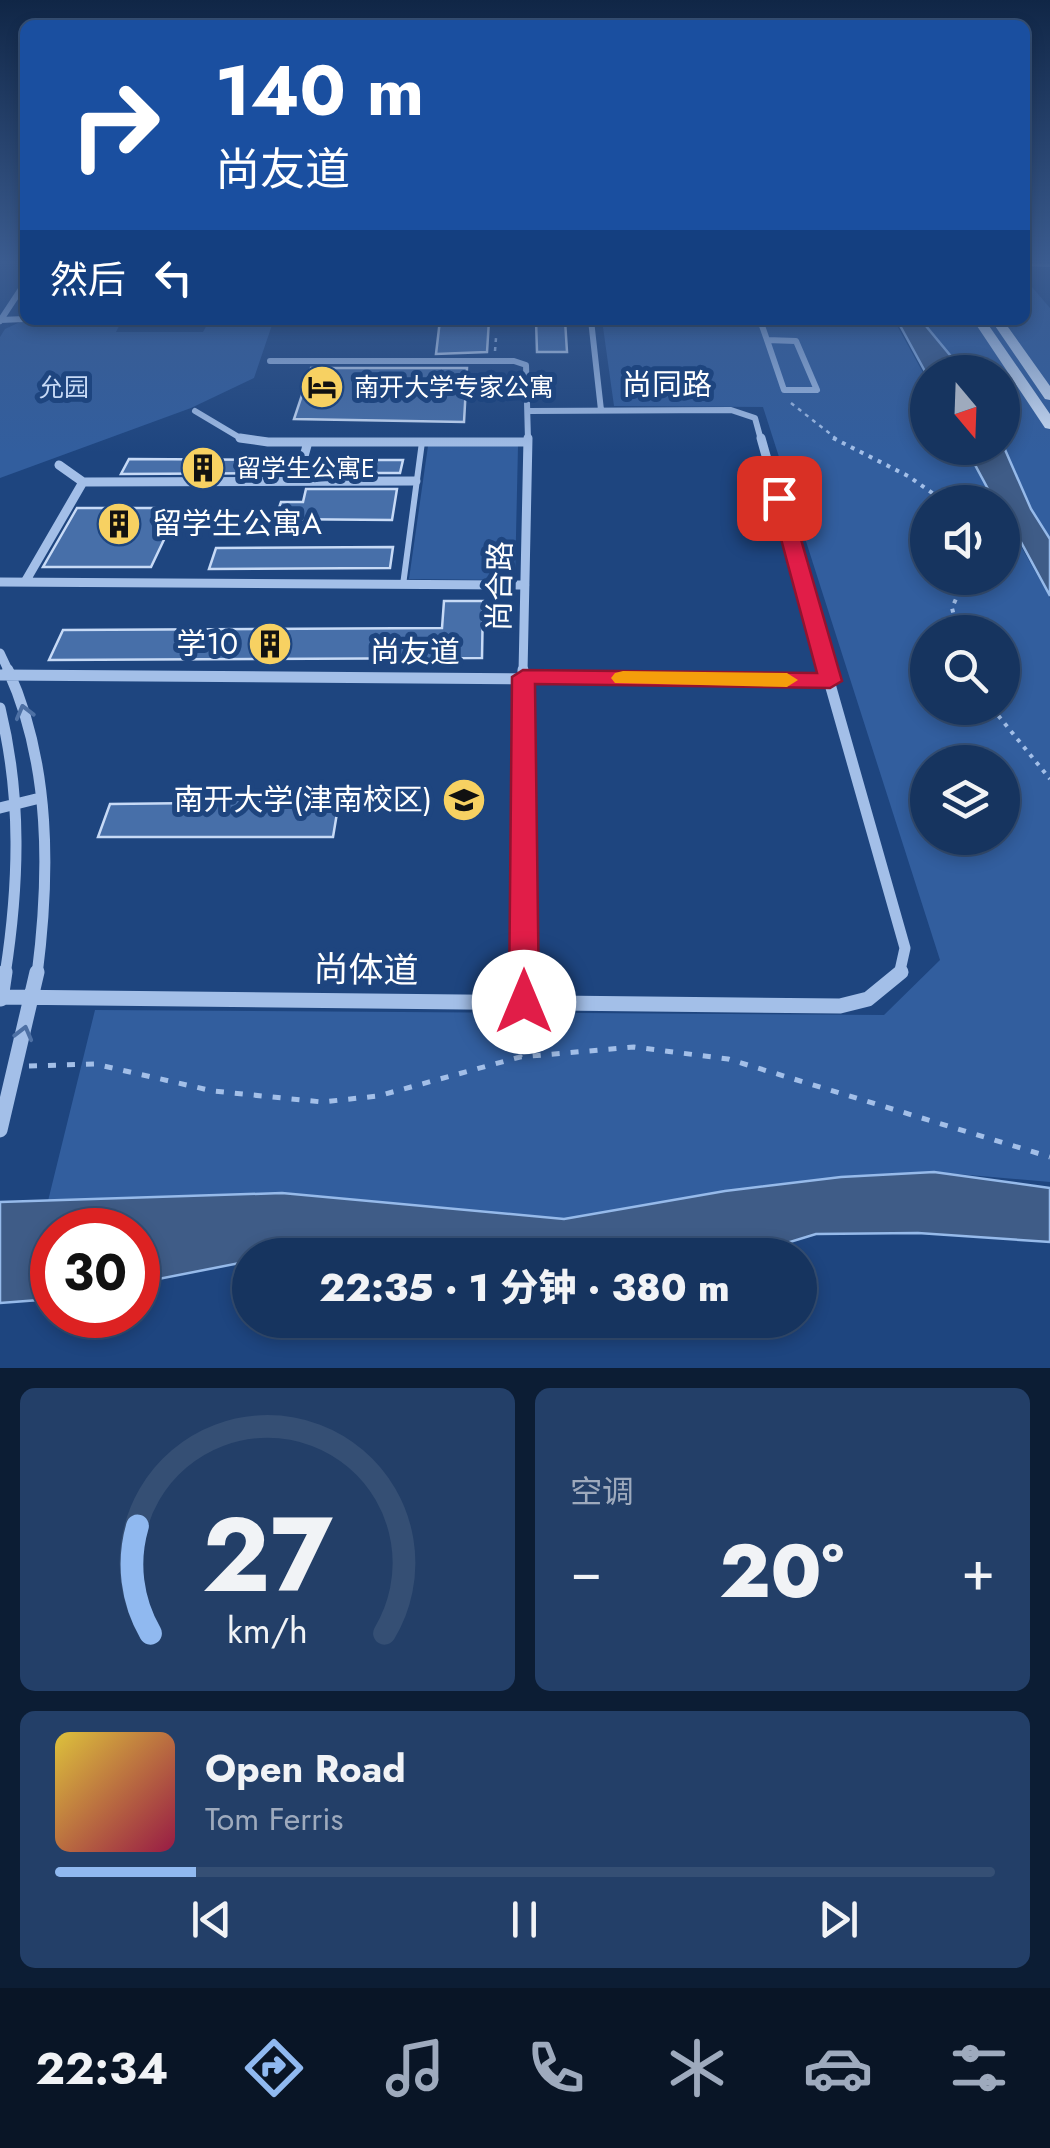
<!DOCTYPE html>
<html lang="zh">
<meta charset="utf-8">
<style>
:root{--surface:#16345f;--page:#233f68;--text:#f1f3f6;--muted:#9eaabd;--line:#354f74;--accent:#90b9f0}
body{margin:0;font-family:Jost,"Noto Sans SC",sans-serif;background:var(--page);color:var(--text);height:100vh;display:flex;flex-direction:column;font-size:38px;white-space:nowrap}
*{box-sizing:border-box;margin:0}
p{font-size:32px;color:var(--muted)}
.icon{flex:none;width:55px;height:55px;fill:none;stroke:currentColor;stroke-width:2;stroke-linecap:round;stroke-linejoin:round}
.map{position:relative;height:1368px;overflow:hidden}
.details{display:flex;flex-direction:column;gap:20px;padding:20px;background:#0c1d34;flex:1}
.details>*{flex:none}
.top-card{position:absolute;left:20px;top:20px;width:1010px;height:305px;border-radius:15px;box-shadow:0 5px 15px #0003,0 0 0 2px var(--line);background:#1a4fa0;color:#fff;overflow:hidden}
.needle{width:65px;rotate:161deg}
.fabs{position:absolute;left:910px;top:355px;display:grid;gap:20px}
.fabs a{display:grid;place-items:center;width:110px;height:110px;border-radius:50%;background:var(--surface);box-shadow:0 5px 15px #0003,0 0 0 2px var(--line);font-size:50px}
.speed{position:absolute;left:30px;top:1208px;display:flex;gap:20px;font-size:50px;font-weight:700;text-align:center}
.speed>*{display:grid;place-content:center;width:130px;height:130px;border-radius:50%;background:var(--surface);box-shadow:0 5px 15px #0003,0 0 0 2px var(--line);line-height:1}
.speed .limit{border:15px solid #d22;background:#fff;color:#111}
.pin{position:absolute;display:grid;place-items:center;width:85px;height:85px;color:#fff;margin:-42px;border-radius:20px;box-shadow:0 5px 15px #0006}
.me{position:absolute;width:110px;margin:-55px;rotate:0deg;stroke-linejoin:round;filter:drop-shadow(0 0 8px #0008)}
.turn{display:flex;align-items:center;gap:35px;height:210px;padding:0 30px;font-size:45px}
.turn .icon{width:130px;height:130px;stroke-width:2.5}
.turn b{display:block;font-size:70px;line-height:85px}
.then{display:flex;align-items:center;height:95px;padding:0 30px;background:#0003;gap:20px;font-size:38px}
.big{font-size:75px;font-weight:800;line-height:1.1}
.details .card{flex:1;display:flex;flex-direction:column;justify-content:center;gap:15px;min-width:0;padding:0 35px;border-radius:15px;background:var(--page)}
.details .dial{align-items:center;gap:0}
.dial svg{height:260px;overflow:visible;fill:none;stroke:var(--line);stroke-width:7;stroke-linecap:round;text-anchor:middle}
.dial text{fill:var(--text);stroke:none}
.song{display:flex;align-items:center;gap:30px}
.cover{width:120px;height:120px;border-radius:15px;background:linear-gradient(135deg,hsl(50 70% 55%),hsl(340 70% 35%))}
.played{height:10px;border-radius:5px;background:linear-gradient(90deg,var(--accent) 15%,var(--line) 15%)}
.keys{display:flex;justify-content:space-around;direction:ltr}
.heat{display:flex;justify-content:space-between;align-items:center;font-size:55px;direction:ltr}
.details .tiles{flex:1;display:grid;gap:20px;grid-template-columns:1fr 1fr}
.card:last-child{grid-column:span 2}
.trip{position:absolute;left:232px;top:1238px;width:585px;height:100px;border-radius:50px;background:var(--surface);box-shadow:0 5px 15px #0003,0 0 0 2px var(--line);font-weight:800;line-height:100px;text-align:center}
.tabs{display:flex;height:160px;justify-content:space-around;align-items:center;background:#091526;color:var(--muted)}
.tabs .icon{width:70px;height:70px}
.tabs .active{color:var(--accent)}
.tabs b{font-size:45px;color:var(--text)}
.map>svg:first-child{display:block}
.green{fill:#325e9e;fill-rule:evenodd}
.water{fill:#3f5c87;stroke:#96baea;stroke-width:2.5}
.building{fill:#476fa9;stroke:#c7daf6;stroke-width:2.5}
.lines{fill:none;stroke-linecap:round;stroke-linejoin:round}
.path-far2{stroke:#a3bfe8;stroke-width:2.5;stroke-dasharray:4 5;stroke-linecap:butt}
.path-far1{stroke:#a3bfe8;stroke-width:4;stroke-dasharray:4 6;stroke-linecap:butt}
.path{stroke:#a3bfe8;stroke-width:5;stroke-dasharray:8 11;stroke-linecap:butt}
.lane{stroke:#a3bfe8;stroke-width:6}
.street-far3{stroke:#a3bfe8;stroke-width:6}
.street-far2{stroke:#a3bfe8;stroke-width:9}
.street-far1{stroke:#a3bfe8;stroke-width:11}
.street{stroke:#a3bfe8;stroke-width:15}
.secondary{fill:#cddef6;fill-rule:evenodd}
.oneway{stroke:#4d70a4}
.route{fill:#e11d48;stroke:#92132f;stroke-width:2.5}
.slow{fill:#f59e0b}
.labels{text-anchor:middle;stroke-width:10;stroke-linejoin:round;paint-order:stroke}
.far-park-label{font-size:25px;fill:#c7daf6;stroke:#1e457f}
.far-poi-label{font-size:25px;fill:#fff;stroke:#1e457f;text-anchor:start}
.street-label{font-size:30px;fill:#fff;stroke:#1e457f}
.poi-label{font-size:30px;fill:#fff;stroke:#1e457f;text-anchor:end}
.near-street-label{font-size:35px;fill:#fff;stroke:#1e457f}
</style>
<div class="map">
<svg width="1050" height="1368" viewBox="0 0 1050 1368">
<rect width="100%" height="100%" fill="#1e457f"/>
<path class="green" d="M1025 279 1050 308V558L1002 448V372H943L914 320H1025Z
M602 320H894L927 380 928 448H965L996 502H928V578H1002L1003 514 1050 598V1182L934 1172 564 1219 48 1201 95 1010 884 1015 940 960 763 407 614 406ZM928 632H1002V708H928ZM928 762H1002V838H928Z
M20 322 120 324 116 332H203L208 323 272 325 254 378 191 408 0 478V337L5 329Z
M428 446H518L515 580 409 579Z"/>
<path class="water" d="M897 320H921L964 372 927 375Z
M1003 445 1031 509 1050 539V596L1015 531 1008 527 1002 502H995L966 448Z
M934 1172 1050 1188V1242L918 1233 816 1234 747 1255H250V1261L138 1283V1230H52V1299L0 1303V1202L282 1193 564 1219 725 1191 841 1177Z"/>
<path class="building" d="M440 320H489L487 352 436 354Z
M536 320H565L567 352H537Z
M311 368H467L464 422 294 419Z
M129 459 284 460 279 473 121 474Z
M315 460H403L400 473H311Z
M306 489H397L392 520 275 519 281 502H303Z
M77 508H179L151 567H43Z
M393 547 390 568 209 569 216 548Z
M444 601H483L482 658 49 660 63 630 442 628Z
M201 794H246L244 802 339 801 333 837H98L110 804 198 803Z"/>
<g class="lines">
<path class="path-far2" d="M495 351 496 338
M791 403 838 440"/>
<path class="path-far1" d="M833 438 908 476 945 502
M958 632 952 608 965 578
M992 708 1050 779"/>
<path class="path" d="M519 1017 520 1057
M29 1066 95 1064 213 1091 322 1102 378 1096 520 1057 634 1047 728 1059 1050 1157"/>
<path class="lane" d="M403 585 422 442"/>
<path class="street-far3" d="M1025 263 1050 264
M0 320 25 319
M591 320 601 410
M760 320 767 340
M0 321 25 283
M767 340 796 341 817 390H784Z
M270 361H514L526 365 528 440
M195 411 242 439 255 440
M529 411 731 410 755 418 761 440"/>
<path class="street-far2" d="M240 438 268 442H527
M761 438 827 672
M297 481 308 442
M83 482 416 481
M0 582 525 585
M25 582 83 482 59 465
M0 653 9 672
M523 672 528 438"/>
<path class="street-far1" d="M8 670C51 764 50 874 37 975
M523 670 524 975
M826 670 905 948 899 975
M0 675 830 681
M0 708C22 797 19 885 5 975
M0 808 40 798"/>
<path class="street" d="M524 972V1002
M0 997 840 1006 868 999 901 972
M1 999 5 972
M0 1130 37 972"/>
<path class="secondary" d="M973 320H985L1050 414V429L1045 428Z
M991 320H1003L1050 386V400L1045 399Z"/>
</g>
<defs><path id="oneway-chevron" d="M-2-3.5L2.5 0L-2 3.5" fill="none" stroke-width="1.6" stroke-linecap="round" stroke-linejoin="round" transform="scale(2.5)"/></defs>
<g class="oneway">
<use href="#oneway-chevron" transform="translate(24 712) rotate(-105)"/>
<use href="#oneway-chevron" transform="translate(24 1033) rotate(-75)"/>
</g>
<linearGradient id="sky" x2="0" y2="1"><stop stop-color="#102646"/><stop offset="0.58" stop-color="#3b5c90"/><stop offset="1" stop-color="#3b5c90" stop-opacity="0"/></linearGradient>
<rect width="1050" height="453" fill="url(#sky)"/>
<path class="route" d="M779 492 789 498 842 681 830 688 535 684 539 1002 535 1011 524 1014 514 1011 509 1002 512 677 523 670 817 673 770 498Z"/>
<path class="slow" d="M623 671 787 673 798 680 787 687 615 683 611 678 615 673Z"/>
<defs>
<g id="hotel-disc" transform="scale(2.25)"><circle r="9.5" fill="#f7d162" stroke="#1e457f"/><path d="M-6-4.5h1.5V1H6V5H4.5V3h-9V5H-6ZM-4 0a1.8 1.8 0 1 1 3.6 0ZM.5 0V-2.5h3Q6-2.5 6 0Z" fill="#111"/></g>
<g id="building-disc" transform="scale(2.25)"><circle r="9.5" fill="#f7d162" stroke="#1e457f"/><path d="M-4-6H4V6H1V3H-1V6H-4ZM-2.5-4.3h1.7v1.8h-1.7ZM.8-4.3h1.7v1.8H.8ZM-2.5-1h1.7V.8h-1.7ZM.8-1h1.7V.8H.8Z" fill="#111"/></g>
<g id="university-disc" transform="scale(2.25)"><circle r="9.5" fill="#f7d162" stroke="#1e457f"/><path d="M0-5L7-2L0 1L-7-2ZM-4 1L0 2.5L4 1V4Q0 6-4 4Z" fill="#111"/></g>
</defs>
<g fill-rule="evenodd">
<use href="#hotel-disc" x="322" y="387"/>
<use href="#building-disc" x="203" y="468"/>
<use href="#building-disc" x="119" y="524"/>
<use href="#building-disc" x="270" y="644"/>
<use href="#university-disc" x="464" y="800"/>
</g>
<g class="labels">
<g class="far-park-label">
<text x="64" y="396">允园</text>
</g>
<g class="far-poi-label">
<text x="354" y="396">南开大学专家公寓</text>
<text x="236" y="477">留学生公寓E</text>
</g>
<g class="street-label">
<text x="667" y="395">尚同路</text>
<text transform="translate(500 586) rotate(-89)" y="10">尚合路</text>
<text x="415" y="662">尚友道</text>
</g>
<g class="poi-label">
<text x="152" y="534" text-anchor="start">留学生公寓A</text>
<text x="238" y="654">学10</text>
<text x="432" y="810">南开大学(津南校区)</text>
</g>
<g class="near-street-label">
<text transform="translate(366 970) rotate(1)" y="12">尚体道</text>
</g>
</g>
</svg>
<div class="fabs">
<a><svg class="needle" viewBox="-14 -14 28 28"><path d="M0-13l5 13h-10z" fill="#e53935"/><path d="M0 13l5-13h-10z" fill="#9eaabd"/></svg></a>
<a><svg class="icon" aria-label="sound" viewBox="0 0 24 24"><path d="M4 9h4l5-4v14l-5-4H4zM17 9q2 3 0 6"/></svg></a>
<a><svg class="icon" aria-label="search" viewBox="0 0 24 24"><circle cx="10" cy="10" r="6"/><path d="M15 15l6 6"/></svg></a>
<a><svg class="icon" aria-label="layers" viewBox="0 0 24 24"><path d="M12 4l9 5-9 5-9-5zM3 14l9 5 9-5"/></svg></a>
</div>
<div class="speed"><div class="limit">30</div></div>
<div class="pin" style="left:779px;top:498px;background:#d93025"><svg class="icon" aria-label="arrive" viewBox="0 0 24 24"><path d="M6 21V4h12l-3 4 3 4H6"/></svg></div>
<svg class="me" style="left:524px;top:1002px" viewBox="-20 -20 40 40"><circle r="19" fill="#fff"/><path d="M0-13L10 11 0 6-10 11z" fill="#e11d48"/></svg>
<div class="trip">22:35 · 1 分钟 · 380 m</div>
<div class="top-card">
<div class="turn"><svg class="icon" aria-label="right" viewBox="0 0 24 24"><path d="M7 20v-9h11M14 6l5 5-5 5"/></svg><div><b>140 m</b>尚友道</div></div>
<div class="then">然后<svg class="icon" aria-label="left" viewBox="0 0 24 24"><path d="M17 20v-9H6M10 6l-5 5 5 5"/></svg></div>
</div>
</div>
<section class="details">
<div class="tiles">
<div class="card dial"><svg viewBox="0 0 100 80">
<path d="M14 69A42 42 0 1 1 86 69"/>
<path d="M14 69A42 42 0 0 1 10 36" stroke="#90b9f0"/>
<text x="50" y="56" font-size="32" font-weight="700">27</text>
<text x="50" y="72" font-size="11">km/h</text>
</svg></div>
<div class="card"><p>空调</p>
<div class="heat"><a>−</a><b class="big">20°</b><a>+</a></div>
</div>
<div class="card">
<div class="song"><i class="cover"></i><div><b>Open Road</b><p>Tom Ferris</p></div></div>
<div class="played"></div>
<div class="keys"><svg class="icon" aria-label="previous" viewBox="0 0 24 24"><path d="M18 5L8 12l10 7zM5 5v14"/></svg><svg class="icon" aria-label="pause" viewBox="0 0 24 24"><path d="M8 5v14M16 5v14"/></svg><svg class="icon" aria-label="next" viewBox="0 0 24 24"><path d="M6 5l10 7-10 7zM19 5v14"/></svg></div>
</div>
</div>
</section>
<nav class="tabs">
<b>22:34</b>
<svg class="icon active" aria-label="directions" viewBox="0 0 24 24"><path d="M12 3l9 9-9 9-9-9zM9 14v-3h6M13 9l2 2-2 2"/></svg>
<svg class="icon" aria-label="music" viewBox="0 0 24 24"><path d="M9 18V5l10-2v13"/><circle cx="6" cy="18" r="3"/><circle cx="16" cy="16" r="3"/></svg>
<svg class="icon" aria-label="phone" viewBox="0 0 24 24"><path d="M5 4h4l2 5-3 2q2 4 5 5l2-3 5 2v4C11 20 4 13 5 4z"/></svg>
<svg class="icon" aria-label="climate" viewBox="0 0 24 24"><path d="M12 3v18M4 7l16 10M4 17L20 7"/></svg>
<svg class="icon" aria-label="car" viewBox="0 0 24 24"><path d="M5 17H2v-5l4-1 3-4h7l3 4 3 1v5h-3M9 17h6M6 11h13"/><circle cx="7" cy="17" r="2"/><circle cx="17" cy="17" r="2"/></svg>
<svg class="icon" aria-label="filters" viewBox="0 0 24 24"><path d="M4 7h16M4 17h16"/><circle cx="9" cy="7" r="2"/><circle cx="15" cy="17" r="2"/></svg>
</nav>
